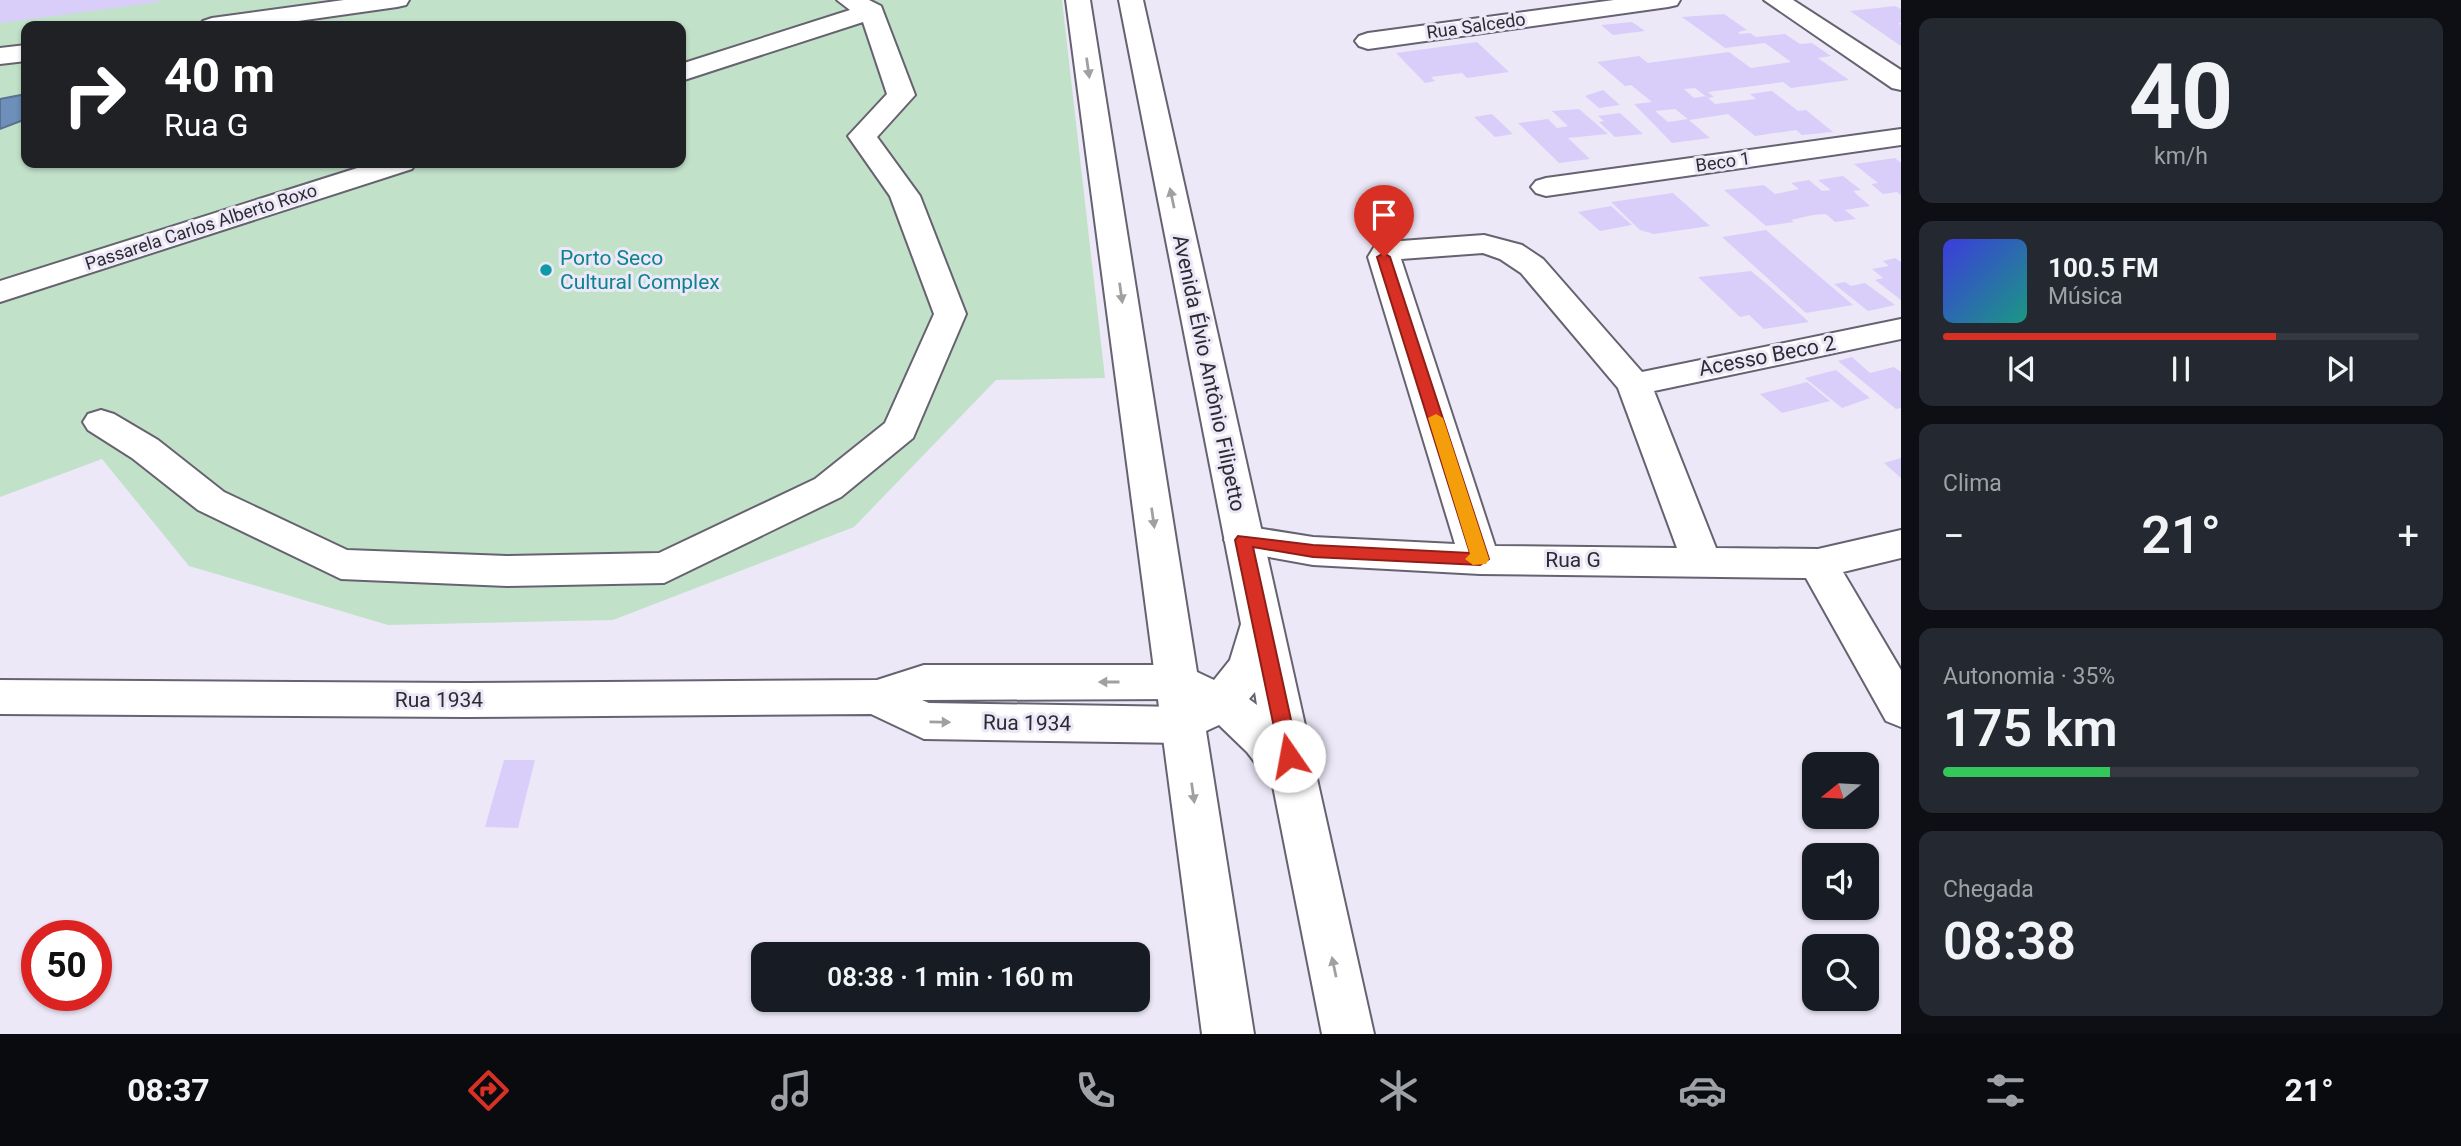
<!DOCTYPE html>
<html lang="pt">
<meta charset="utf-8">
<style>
:root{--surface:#171b24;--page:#242831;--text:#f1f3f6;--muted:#9ea1a6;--line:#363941;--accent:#d93025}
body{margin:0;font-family:Roboto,sans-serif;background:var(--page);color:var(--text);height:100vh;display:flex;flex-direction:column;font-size:26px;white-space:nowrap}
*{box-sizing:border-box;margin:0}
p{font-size:23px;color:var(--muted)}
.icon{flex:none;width:38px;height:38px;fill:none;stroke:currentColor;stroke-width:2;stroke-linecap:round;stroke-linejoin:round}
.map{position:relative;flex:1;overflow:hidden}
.drawer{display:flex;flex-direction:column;gap:18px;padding:18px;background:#0d0f14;width:560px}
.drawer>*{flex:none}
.guide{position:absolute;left:21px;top:21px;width:665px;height:147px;border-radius:14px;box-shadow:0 2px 5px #0004;background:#202124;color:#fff;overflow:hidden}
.needle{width:46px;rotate:252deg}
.buttons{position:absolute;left:1802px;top:752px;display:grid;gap:14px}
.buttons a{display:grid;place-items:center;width:77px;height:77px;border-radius:14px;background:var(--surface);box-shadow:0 2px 5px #0004;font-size:35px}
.speed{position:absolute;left:21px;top:920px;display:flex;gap:14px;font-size:35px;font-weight:700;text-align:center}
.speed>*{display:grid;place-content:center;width:91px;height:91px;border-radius:50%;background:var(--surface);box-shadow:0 2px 5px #0004;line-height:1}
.speed .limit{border:10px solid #d22;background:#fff;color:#111}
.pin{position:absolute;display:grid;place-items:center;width:60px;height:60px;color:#fff;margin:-72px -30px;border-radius:50% 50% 50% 0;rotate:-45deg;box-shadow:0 0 7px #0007}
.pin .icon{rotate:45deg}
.me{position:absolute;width:77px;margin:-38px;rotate:348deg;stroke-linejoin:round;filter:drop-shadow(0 0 5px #0008)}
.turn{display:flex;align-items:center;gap:24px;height:147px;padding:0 28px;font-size:32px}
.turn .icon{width:91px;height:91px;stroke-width:2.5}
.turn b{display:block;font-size:49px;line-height:60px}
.big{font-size:52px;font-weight:600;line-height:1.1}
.drawer .tile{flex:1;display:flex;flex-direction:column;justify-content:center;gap:10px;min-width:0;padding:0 24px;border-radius:14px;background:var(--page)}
.drawer .dial{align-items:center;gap:0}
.dial b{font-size:91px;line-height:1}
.song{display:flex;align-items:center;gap:21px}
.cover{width:84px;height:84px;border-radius:10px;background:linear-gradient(135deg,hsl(240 70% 55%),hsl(170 70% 35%))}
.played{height:7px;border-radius:4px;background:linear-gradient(90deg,var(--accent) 70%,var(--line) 70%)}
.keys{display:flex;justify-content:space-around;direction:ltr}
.heat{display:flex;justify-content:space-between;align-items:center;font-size:38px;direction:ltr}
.charge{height:10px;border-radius:5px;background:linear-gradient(90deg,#34c759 35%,var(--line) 0)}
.trip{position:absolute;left:751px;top:942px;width:399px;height:70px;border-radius:14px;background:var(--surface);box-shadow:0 2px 5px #0004;font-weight:600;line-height:70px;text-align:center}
.tabs{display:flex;height:112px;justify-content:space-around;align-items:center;background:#090b0e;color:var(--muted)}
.tabs .icon{width:49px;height:49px}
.tabs .on{color:var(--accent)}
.tabs b{font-size:32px;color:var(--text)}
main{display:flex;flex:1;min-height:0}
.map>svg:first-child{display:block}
.green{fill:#c2e1c9;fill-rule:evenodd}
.water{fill:#6e8fb9;stroke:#5a7190;stroke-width:2}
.building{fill:#d9cef9;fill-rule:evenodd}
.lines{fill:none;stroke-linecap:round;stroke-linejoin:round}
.minor-casing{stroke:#666270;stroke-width:4}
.major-casing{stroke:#666270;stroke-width:4}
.minor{fill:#fff;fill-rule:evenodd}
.major{fill:#fff;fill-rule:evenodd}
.oneway{fill:#a0a0a2}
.route{fill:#d93025;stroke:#8d1f18;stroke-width:2}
.slow{fill:#f59e0b}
.culture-dot{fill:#0f9aa8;stroke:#ece8f8;stroke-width:2.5}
.labels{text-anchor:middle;stroke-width:6;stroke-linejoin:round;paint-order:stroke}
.far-street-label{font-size:18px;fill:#2d2b31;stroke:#ece8f8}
.culture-label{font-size:21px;fill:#0d838f;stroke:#ece8f8;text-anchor:start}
.street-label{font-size:21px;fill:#2d2b31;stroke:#ece8f8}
</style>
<main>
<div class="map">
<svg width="1901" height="1034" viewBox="0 0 1901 1034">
<rect width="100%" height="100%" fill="#ece8f8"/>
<path class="green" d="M0 0H1062L1105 378 996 380 854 527 613 620 388 625 189 566 102 459 0 497ZM26 26H681V163H26Z"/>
<path class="water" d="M26 94V119L0 129V99Z"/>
<path class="building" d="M0 0H159V2L0 23Z
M1895 6 1901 9V23H1898L1901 25V46L1850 11Z
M1724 14 1747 30 1738 32 1740 34 1750 33 1756 37 1785 34 1800 44 1812 43 1831 56 1818 58 1849 80 1791 88 1783 82 1708 92 1714 97 1708 98 1695 88 1684 89 1694 98 1706 96 1715 104 1756 99 1750 94 1772 91 1798 111 1806 110 1833 132 1802 135 1796 130 1755 136 1728 114 1689 120 1710 138 1672 143 1634 104 1652 102 1631 85 1625 86 1597 62 1639 56 1648 63 1729 52 1751 68 1791 62 1765 43 1725 48 1682 17ZM1675 109 1688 119 1668 122 1655 111Z
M1632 22 1645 31 1613 35 1601 25Z
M1477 42 1509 72 1467 78 1462 73 1431 77 1435 81 1425 83 1396 53Z
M1603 90 1620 105 1599 108 1585 96Z
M1579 109 1608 134 1568 138 1590 159 1559 163 1518 123 1548 119 1557 128 1568 126 1552 111Z
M1620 113 1643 134 1615 137 1599 122 1604 121 1598 116Z
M1492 114 1513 134 1495 137 1474 117Z
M1895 158 1901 163V195L1897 192 1883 194 1871 184 1878 183 1854 164Z
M1843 176 1861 190 1853 191 1870 206 1845 210 1856 219 1835 222 1826 214 1813 215 1791 220 1794 222 1766 226 1724 190 1764 185 1775 194 1799 189 1791 183 1809 180 1822 191 1831 190 1818 180Z
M1673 193 1710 226 1654 234 1640 230 1611 202Z
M1611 206 1632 225 1600 231 1578 212Z
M1766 230 1805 264 1853 305 1806 313 1722 237Z
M1895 258 1901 262V300L1875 280 1883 278 1872 269 1889 266 1883 261Z
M1751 271 1769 286 1809 322 1764 329 1749 315 1740 317 1698 277Z
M1845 282 1851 286 1865 283 1895 305 1868 311 1834 284Z
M1852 357 1870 373 1894 367 1901 372V408L1896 409 1838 361Z
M1836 370 1860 390 1870 398 1842 408 1805 378Z
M1807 382 1830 401 1782 413 1760 394Z
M1901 458V478L1884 463Z
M504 760H535L518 828 485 827Z"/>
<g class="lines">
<g class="minor-casing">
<path id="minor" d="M344 0H409L406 5 397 7 263 26H199L203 21 212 18Z
M837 0H869L881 6 915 95 877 137 920 196 966 314 913 438 841 497 664 583 507 586 341 579 198 510 132 458 88 430 83 422 88 414 101 410 114 414 158 440 224 492 347 550 507 556 659 553 815 479 885 423 934 314 890 196 848 136 887 94 863 22 681 81V64L850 10Z
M1614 0H1680L1677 5 1668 7 1368 49 1359 46 1355 41 1359 36 1368 33Z
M1764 0H1793L1901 70V90L1892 88Z
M26 45V61L0 64V48Z
M1901 129V145L1546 196 1536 193 1531 187 1536 181 1546 178Z
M373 163H416L412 169 0 302V281Z
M1484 235 1522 245 1543 259 1642 372 1901 319V339L1654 391 1716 548 1818 549 1901 530V558L1843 572 1901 670V727L1886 721 1806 578 1480 574 1313 565 1230 550 1224 540 1230 530 1244 526 1313 537 1455 544 1368 257 1376 244 1387 242ZM1483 253 1500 259 1521 273 1618 388 1677 548 1495 546 1401 259Z
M924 665H1177L1192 670 1198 682 1192 694 1177 699 922 700 929 703 1183 707 1199 712 1205 725 1199 738 1183 743 924 739 871 714 467 717 0 714V680L467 683 877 680Z"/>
</g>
<g class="major-casing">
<path id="major" d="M1066 0H1090L1197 672 1214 680 1230 660 1241 624 1119 0H1143L1374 1034H1322L1273 786 1247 752 1219 725 1206 731 1254 1034H1202ZM1255 692 1257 705 1249 699Z"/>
</g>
<use href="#minor" class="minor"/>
<use href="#major" class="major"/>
</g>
<defs><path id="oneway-solid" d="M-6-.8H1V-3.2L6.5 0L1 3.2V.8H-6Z" transform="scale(1.75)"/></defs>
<g class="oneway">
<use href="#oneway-solid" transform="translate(1088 68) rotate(82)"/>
<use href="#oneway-solid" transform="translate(1172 198) rotate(-102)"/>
<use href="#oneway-solid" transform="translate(1121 293) rotate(82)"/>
<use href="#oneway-solid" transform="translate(1153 518) rotate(82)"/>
<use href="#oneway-solid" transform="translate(1109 682) rotate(-180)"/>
<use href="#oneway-solid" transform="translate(940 722) rotate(1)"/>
<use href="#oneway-solid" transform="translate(1193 793) rotate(82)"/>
<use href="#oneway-solid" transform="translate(1334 967) rotate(-102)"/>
</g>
<path class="route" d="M1384 253 1390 257 1489 559 1480 565 1313 557 1253 547 1299 756 1296 761H1283L1280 756 1235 540 1238 536 1313 545 1470 553 1377 257Z"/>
<path class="slow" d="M1436 414 1443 418 1489 559 1486 564 1473 565 1465 559 1470 554 1428 418Z"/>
<circle class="culture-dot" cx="546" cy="270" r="7"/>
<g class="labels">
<g class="far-street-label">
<text transform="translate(1476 26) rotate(-8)" y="6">Rua Salcedo</text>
<text transform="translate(1723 162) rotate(-8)" y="6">Beco 1</text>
<text transform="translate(201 227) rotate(-18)" y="6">Passarela Carlos Alberto Roxo</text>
</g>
<g class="culture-label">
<text x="560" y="265">Porto Seco<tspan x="560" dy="24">Cultural Complex</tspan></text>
</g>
<g class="street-label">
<text transform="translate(1767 356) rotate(-11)" y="7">Acesso Beco 2</text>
<text transform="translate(1209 373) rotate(78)" y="7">Avenida Élvio Antônio Filipetto</text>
<text x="1573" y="567">Rua G</text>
<text x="439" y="707">Rua 1934</text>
<text transform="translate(1027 723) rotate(1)" y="7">Rua 1934</text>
</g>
</g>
</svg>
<div class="buttons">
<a><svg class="needle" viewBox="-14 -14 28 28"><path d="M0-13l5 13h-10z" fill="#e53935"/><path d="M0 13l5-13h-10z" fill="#9ea1a6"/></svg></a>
<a><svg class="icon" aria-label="sound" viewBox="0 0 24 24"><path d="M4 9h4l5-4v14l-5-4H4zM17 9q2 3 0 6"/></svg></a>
<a><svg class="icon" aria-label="search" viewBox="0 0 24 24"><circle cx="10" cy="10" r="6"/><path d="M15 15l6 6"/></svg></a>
</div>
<div class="speed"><div class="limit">50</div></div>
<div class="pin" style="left:1384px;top:257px;background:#d93025"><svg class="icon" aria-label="arrive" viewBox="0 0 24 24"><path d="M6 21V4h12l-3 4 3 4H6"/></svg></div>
<svg class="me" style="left:1289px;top:756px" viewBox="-20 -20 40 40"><circle r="19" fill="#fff"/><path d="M0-13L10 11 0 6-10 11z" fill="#d93025"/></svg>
<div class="trip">08:38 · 1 min · 160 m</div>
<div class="guide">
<div class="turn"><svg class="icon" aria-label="right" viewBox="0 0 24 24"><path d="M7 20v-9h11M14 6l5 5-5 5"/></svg><div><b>40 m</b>Rua G</div></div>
</div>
</div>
<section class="drawer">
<div class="tile dial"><b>40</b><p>km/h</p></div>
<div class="tile">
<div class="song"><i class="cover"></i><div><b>100.5 FM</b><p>Música</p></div></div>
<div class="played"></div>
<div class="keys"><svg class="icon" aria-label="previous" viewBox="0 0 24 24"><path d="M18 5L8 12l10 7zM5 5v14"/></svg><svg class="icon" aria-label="pause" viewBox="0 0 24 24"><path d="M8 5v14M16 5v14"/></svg><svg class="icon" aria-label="next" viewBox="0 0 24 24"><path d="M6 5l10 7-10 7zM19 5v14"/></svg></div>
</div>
<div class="tile"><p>Clima</p>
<div class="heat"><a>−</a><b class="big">21°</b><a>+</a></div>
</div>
<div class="tile"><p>Autonomia · 35%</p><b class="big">175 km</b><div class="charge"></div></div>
<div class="tile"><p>Chegada</p><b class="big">08:38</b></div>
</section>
</main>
<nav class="tabs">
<b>08:37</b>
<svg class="icon on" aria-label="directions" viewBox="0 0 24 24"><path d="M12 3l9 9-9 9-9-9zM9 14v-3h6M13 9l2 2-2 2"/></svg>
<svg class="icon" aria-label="music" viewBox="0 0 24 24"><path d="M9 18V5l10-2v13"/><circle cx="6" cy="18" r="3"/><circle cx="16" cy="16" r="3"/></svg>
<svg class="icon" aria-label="phone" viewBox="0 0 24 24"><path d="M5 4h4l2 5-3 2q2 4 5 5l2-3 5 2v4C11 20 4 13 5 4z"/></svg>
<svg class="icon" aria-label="climate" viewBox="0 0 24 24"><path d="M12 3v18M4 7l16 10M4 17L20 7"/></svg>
<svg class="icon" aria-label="car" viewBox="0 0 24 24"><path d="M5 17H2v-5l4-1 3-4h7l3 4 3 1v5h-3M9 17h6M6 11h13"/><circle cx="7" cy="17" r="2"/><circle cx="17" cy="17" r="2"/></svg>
<svg class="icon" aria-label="filters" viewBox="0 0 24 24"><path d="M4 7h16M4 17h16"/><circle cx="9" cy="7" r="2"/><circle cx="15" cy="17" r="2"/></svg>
<b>21°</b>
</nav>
